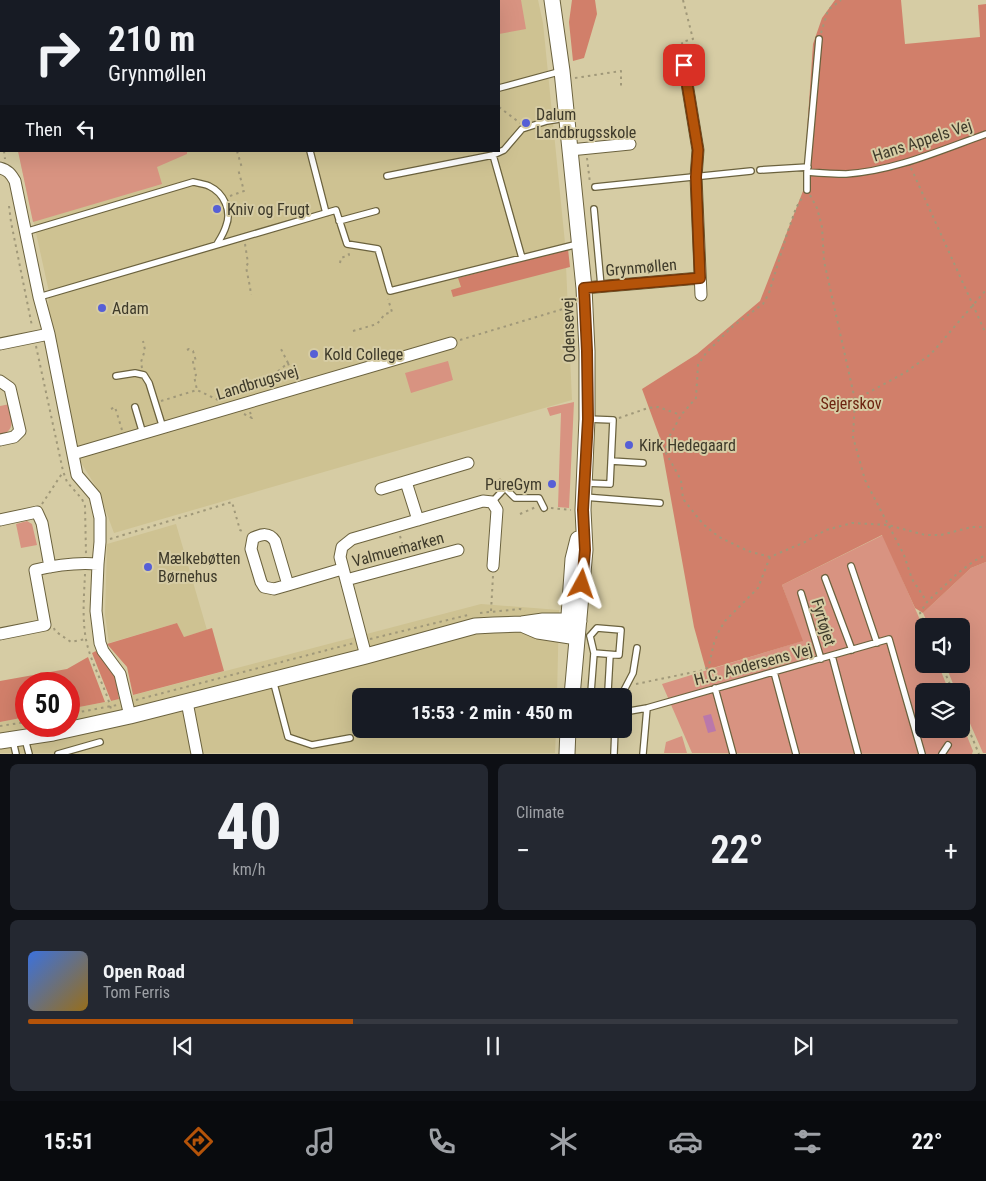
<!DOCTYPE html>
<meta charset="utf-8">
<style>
:root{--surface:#171b24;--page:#242831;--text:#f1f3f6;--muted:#9ea1a6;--line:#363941;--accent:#b45309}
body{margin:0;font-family:"Roboto Condensed",sans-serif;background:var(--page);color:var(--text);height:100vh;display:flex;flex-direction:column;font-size:19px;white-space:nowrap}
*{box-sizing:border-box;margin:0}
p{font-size:16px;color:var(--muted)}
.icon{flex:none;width:28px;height:28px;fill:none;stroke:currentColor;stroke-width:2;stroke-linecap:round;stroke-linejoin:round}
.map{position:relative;height:754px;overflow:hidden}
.panel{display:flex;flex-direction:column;gap:10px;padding:10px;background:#0d0f14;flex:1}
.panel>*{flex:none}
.top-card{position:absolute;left:0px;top:0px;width:500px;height:152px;box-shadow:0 5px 20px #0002;background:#171b24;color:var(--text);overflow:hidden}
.buttons{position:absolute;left:915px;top:618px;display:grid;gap:10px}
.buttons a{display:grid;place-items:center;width:55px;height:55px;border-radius:8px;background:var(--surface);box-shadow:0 5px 20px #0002;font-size:25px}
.speed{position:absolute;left:15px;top:672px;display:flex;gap:10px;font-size:25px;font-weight:700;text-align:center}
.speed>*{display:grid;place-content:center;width:65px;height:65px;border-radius:50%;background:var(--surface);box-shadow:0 5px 20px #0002;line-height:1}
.speed .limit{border:8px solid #d22;background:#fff;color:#111}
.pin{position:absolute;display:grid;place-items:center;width:42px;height:42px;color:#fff;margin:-21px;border-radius:10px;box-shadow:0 2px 8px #0006}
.me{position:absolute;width:55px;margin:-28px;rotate:5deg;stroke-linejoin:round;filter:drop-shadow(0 0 4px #0008)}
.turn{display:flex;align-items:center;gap:18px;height:105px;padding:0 25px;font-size:22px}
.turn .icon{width:65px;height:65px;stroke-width:2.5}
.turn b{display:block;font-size:35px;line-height:42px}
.then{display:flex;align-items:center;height:48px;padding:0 25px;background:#0003;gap:10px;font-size:19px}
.big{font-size:38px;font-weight:700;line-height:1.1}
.panel .card{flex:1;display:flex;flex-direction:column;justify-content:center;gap:8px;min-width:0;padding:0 18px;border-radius:8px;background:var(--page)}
.panel .dial{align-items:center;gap:0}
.dial b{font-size:65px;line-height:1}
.song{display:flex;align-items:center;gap:15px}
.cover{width:60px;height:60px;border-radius:8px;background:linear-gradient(135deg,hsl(220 70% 55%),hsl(40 70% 35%))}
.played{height:5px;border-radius:2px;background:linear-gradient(90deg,var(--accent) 35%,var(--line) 35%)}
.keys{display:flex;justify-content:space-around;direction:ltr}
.heat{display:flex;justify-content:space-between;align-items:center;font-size:28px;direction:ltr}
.panel .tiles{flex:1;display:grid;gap:10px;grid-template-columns:1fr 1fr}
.card:last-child{grid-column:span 2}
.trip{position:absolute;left:352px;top:688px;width:280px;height:50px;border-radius:8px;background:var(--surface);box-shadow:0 5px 20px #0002;font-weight:700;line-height:50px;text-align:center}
.dock{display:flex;height:80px;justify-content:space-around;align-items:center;background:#090b0e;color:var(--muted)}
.dock .icon{width:35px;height:35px}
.dock .selected{color:var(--accent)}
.dock b{font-size:22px;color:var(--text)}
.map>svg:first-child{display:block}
.built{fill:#cec292}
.green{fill:#d89381}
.forest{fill:#d17f6a}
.water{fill:#ba78ab}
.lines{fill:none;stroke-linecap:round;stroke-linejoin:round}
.lane-casing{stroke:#6b623e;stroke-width:8}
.street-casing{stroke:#6b623e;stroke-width:13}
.secondary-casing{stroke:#6b623e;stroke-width:17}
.path{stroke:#a09879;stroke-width:2;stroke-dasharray:2.5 4;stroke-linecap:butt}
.lane{stroke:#fff;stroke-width:5.5}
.street{stroke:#fff;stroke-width:11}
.secondary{stroke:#fff;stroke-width:15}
.route-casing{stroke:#753606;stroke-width:12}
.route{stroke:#b45309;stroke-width:9}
.poi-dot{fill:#565fd6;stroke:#d6cca4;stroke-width:2}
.labels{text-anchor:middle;stroke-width:4;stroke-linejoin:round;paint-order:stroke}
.poi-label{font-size:16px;fill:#3e3a2a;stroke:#d6cca4;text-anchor:start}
.street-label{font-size:16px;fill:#3e3a2a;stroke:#d6cca4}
.park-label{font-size:16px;fill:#6c2310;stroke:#d6cca4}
</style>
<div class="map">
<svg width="986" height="754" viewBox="0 0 986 754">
<rect width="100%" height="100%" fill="#d6cca4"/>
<path class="built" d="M0 0H538L543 23 565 243 572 400 114 533 98 490 80 461 48 308 49 292 18 151H499V1H1V95L0 93Z
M176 524 207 630 184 637 177 623 109 643 105 615 107 544Z
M481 604 559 610 557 696H361V729H556L555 753H0V722L26 717V726H69V709L111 701Z"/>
<path class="green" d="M0 0H219L218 1H1V95L0 93Z
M395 0H521L526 29 499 34V1H395Z
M18 151H187V154L157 167 162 184 33 222Z
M448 361 453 380 411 393 405 373Z
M574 402 569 508 558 507 561 413 550 416 547 408Z
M10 404C11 417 17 430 0 436V406Z
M27 521 32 524 37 545 21 548 16 524Z
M883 535 924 629V664H938L949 691H924V729H961V721L973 751 972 754 692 753 662 684 802 641 782 585Z
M986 562V753H983L961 703V691H956L945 664H961V626H929L923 613 971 568Z
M682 736 687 753H664L666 742Z"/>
<path class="forest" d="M572 0H595L597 14 584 58 573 61 569 22Z
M835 0H901L905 44 980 37 978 5 986 4V562L971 568 923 613 915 608 882 535 782 585 803 641 706 670 694 627 660 438 642 389 697 354 760 301 803 191 813 44 822 18Z
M568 249 570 267 453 297 451 290 461 287 458 278Z
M177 623 184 637 212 628 224 671 133 695 127 667 107 644Z
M96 651 115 674 119 699 111 701 92 653Z
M88 657 105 702 69 709V684H26V717L0 722V681L67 669Z"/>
<path class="water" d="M711 714 716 731 708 733 703 716Z"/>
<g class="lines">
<g class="lane-casing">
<path id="lane" d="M499 88 562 71
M310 151 326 213
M493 155 504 150 522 129 547 121 566 118
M760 170 808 167
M807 172C820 173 833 174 846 174 894 171 941 150 986 134
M387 176 493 155 522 258
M595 187 751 171
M807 190V172L819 39
M594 209 601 286
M339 221 376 211
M25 232 193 182C198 183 204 184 209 186 224 193 232 211 226 226 224 233 220 239 217 244
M39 297 336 210 347 244 378 249 390 291 578 244
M116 376 135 373 144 375 149 383 163 428
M135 407 143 434
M611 461 643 463
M585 483 610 484 613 420 587 419
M505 488 515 498H539L544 508
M584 497 660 503
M492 502 505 488 500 483
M851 566 877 643
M825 578 852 650
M801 593 821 659
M590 636 597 628 621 630 619 655 594 653
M590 636 594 653 591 692 592 696
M832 656 858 754
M774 672 796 754
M273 680 288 737 312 745 350 738
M715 688 733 754
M603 696 608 691 610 655
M621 696 633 673 637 648
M624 712 647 708 889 639 922 754
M25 739 29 754
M13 741 16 754
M58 754 100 742
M614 754 615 729
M643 754 647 708
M942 754 948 745"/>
</g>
<g class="street-casing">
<path id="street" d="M684 65 698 150 696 177 701 295
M570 150 630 144
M0 168C8 170 11 174 15 181L39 297 49 334 77 475 95 496 100 518V542L98 564 96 611 100 643 103 651 120 674 130 716
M584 288 700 278
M0 344 49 334
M0 381 10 388 20 431 14 437 0 440
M73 454 451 343
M406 482 418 520
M381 489 468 463
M0 520 37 512 42 523 50 567
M346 580 458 550
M288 585 274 589 264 587 261 582 251 549 253 538C262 534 269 532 275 541L288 585 342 569
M0 634 45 625 35 570C56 565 76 562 98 564
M366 656 340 557 342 547 352 539 483 501 492 502 497 510 493 566
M187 702 197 754"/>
</g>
<g class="secondary-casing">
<path id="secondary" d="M552 0 562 71 584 288 587 351V419L583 510 585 550 572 696
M524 625 538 631 577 637
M568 630 573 559 578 539
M0 741 53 733 130 716 366 656 475 626 494 625 522 624 543 621H579
M567 754 568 729"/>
</g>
<path class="path" d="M366 0V1
M683 0 693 39 682 42 683 56
M821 33 828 10 841 0
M575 78 621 71V86
M0 105 1 108
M499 107 520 123
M4 151 5 159
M237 151 242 168
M587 158 590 183
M911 168 986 334
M810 195 817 208 822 227 824 261 855 400 853 437 865 480 904 555 912 579 927 602
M230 196 244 191 238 169
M9 206 11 222 32 326
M245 244 248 263 246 267 250 287 251 295
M340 263 341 258 349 255 348 251
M353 331 377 324 385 314 392 312 388 299
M460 340 573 306
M36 346 63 471 67 482 82 499 85 506 86 554
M187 350 189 349 193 351 196 361 193 362 196 375 194 376 197 390
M288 363 290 369 294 379
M142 368 141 362 145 350 143 341
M258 388 288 363 281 349
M855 400 906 372 931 354 986 290
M161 401 197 390 218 400
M111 409 115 407 122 430
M244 414 252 418 250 412
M619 418 648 408 658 407 681 415
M42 504 63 472
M551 508 571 510
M520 514 536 507
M400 536 405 553
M110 539 232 502 240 530 244 532
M770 557 748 551 719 537 703 524 683 499 681 480 666 453V443L681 415 696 398 698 365 706 353 733 326 763 304 769 293 787 234 796 208 803 196
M85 574C84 598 81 627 89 651 95 671 106 689 111 709
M491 611 493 576
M480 613 520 609 525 611
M926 626 920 613 927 602 958 573 974 561 986 555
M54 628 55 631 71 642 86 639
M370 639 468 615
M941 664 953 691
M636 684 704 670 707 668 709 665 714 643 719 631 725 621 758 588 770 557 805 542 826 530 852 523 888 525 925 535H941L972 527H986
M136 700 354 643
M961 711 979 754
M69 714 117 705
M0 726 26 722"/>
<use href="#lane" class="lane"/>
<use href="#street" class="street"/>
<use href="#secondary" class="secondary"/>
</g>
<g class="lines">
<g class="route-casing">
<path id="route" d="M582 584 585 550 583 510 588 419 587 351 584 288 700 278 696 177 698 150 684 65"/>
</g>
<use href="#route" class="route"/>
</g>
<g class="poi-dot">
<circle cx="526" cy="123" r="5"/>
<circle cx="217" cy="209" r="5"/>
<circle cx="102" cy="308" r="5"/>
<circle cx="314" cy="354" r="5"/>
<circle cx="629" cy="445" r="5"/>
<circle cx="552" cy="484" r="5"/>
<circle cx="148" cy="567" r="5"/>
</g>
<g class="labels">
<g class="poi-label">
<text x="536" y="120">Dalum<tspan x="536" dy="18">Landbrugsskole</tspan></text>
<text x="227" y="215">Kniv og Frugt</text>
<text x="112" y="314">Adam</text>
<text x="324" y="360">Kold College</text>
<text x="639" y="451">Kirk Hedegaard</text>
<text x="542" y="490" text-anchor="end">PureGym</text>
<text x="158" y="564">Mælkebøtten<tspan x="158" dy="18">Børnehus</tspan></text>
</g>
<g class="street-label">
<text transform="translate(922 140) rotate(-18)" y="6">Hans Appels Vej</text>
<text transform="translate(641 267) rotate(-5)" y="6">Grynmøllen</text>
<text transform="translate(568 330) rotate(-92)" y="6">Odensevej</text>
<text transform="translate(257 382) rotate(-17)" y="6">Landbrugsvej</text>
<text transform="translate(398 549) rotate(-15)" y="6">Valmuemarken</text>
<text transform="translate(824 622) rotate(73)" y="6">Fyrtøjet</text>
<text transform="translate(753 664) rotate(-15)" y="6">H.C. Andersens Vej</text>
</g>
<g class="park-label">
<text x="851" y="409">Sejerskov</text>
</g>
</g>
</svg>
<div class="buttons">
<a><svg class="icon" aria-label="sound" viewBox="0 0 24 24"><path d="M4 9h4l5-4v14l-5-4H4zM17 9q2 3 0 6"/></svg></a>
<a><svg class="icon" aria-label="layers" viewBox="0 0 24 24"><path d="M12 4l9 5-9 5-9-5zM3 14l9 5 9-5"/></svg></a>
</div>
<div class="speed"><div class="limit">50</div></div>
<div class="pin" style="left:684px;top:65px;background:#d93025"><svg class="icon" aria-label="arrive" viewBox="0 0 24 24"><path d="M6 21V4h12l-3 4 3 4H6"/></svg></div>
<svg class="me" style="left:582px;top:584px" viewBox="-20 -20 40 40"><path d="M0-17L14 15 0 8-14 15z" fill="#b45309" stroke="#fff" stroke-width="4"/></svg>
<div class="trip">15:53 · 2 min · 450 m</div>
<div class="top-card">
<div class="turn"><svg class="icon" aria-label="right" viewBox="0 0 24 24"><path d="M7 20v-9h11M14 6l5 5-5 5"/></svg><div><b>210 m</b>Grynmøllen</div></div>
<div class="then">Then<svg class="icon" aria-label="left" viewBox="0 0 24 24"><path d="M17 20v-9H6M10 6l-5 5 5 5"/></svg></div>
</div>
</div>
<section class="panel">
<div class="tiles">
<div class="card dial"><b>40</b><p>km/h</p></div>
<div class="card"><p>Climate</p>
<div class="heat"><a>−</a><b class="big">22°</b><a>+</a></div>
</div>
<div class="card">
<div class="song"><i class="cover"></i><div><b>Open Road</b><p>Tom Ferris</p></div></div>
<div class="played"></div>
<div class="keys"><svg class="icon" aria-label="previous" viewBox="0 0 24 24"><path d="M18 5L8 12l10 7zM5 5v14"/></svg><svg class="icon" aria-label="pause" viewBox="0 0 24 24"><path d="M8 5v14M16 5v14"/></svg><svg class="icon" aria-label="next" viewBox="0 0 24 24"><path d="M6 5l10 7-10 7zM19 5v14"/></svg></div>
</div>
</div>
</section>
<nav class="dock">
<b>15:51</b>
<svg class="icon selected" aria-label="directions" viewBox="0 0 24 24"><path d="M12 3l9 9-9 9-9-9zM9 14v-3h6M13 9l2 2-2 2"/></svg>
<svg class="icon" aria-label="music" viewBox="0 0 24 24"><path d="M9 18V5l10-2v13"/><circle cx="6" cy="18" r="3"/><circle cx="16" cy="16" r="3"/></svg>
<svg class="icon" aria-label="phone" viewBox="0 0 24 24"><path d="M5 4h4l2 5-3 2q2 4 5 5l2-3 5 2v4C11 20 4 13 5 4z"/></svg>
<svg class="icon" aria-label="climate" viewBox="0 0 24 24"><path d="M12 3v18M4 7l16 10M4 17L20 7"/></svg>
<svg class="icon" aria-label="car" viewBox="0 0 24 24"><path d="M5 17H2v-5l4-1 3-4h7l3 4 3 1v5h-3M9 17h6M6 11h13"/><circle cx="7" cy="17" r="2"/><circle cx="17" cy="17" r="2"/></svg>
<svg class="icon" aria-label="filters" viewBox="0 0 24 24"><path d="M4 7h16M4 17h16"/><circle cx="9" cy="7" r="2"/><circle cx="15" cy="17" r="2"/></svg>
<b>22°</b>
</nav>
